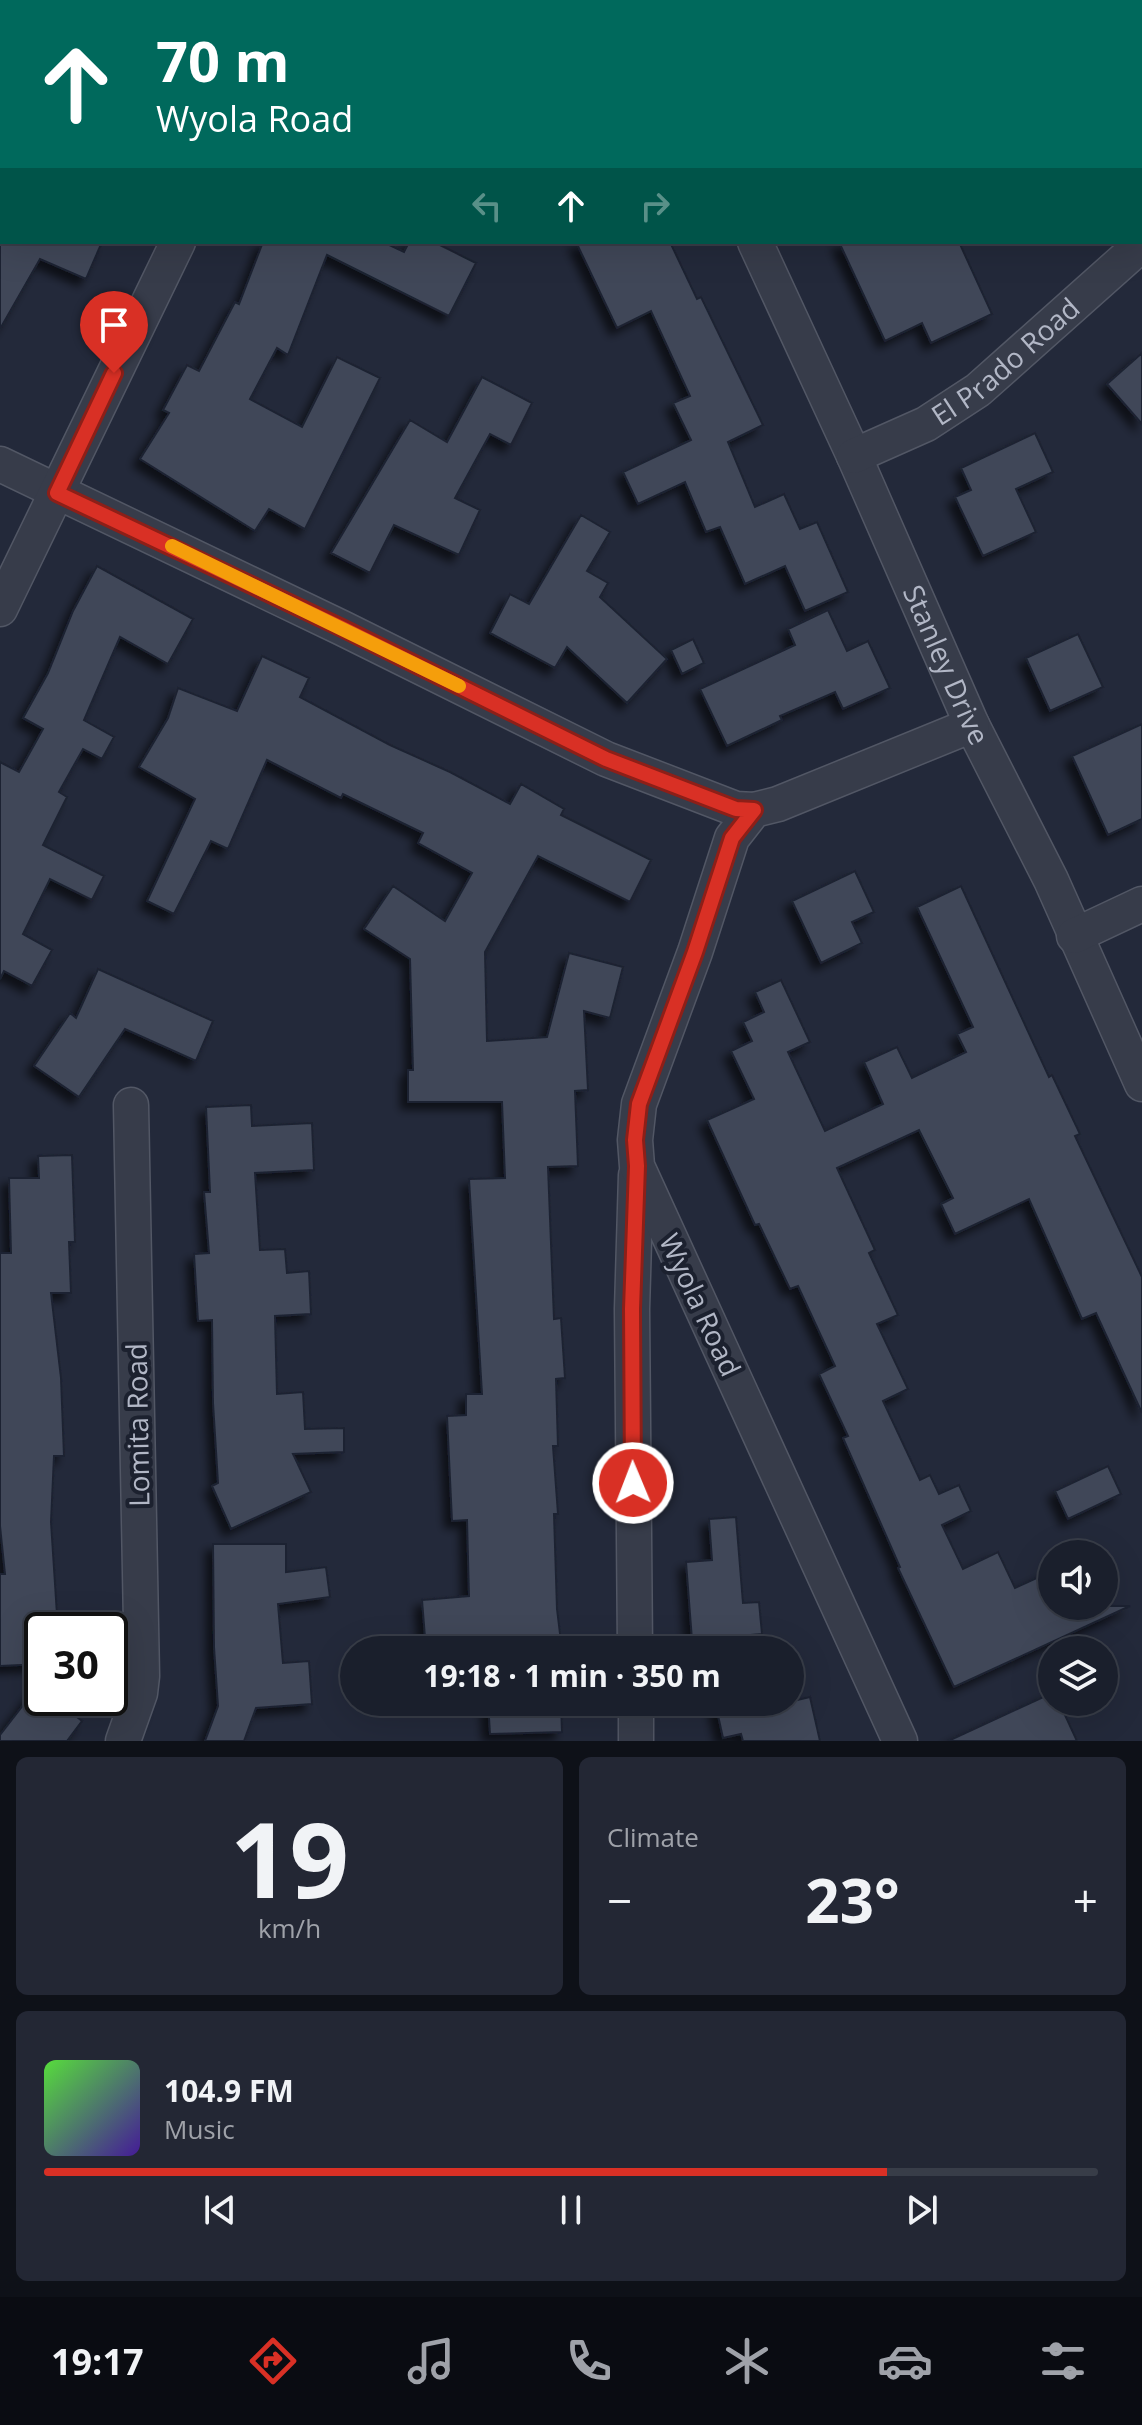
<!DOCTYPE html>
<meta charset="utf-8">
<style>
:root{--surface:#1a1f2c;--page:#232734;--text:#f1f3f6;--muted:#9fa2a9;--line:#383d48;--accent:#d93025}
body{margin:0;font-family:"Open Sans",sans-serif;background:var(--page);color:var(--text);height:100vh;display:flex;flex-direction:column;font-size:30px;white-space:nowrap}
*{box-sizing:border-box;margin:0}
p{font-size:26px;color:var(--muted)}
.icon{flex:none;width:44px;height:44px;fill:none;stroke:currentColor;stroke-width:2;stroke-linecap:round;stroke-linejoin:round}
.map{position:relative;height:1741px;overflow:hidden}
.sheet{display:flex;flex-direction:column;gap:16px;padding:16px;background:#0e1118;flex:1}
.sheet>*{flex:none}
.guide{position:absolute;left:0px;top:0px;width:1142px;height:244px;box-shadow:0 8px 32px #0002,0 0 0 2px var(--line);background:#00695c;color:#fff;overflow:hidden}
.buttons{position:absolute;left:1038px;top:1540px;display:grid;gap:16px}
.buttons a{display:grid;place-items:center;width:80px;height:80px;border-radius:50%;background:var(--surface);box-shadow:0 8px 32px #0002,0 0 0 2px var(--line);font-size:40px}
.speed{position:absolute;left:24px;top:1612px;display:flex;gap:16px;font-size:40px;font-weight:700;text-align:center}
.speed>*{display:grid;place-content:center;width:104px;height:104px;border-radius:50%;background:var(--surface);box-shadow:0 8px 32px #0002,0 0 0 2px var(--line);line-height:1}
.speed .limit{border:4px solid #111;border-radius:12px;background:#fff;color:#111}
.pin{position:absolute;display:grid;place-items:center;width:68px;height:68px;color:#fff;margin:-82px -34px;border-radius:50% 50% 50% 0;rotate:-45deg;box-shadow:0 0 8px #0007}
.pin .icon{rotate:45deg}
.me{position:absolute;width:88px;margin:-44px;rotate:359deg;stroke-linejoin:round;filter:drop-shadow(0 0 6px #0008)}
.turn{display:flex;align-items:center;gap:28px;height:168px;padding:0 24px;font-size:36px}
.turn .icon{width:104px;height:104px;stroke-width:2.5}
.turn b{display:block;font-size:56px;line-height:68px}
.lanes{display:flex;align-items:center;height:76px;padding:0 24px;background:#0003;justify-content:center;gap:40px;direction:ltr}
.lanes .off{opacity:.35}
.big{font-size:60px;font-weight:700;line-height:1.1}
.sheet .tile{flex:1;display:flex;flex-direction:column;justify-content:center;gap:12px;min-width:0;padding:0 28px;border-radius:12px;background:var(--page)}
.sheet .dial{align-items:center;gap:0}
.dial b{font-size:104px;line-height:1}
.song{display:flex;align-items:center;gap:24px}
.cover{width:96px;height:96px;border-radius:12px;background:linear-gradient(135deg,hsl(110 70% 55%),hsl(260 70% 35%))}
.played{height:8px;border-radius:4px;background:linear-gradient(90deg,var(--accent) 80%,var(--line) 80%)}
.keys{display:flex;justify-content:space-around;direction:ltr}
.heat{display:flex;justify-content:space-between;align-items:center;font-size:44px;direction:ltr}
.sheet .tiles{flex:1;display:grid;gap:16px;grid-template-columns:1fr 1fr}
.tile:last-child{grid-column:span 2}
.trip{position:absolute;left:340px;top:1636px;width:464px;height:80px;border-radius:40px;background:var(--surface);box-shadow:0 8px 32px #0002,0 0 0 2px var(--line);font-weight:700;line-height:80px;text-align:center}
.tab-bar{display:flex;height:128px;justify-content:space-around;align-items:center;background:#0a0c12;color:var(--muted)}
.tab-bar .icon{width:56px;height:56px}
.tab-bar .selected{color:var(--accent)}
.tab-bar b{font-size:36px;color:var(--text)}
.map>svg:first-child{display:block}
.building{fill:#3f4759;stroke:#1e2331;stroke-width:2;filter:url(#shadow)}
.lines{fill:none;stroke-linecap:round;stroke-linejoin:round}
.minor-casing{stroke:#525765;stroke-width:37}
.minor{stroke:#373c4a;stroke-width:34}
.route-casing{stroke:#8d1f18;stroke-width:20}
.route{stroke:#d93025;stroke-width:14}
.slow{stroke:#f59e0b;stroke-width:14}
.labels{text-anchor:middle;stroke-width:8;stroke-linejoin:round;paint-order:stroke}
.street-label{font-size:28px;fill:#b2b7c6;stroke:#1c212f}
</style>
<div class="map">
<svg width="1142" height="1741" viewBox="0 0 1142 1741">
<defs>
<filter id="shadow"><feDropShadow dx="-7" dy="7" stdDeviation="4" flood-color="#0009"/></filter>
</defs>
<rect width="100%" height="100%" fill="#23293a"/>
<path class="building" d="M0 242H102L86 279 40 259 0 329Z
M263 242H383L404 252 409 242H434L476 263 449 316 327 255 288 355 277 348 250 399 302 427 337 357 380 378 305 529 269 509 255 531 140 459 169 413 163 410 187 365 199 371 235 302 239 304Z
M576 242H670L697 299 701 297 763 425 728 442 755 507 784 494 800 529 817 522 848 592 805 611 785 566 745 584 720 527 706 532 685 482 638 504 623 472 691 440 673 403 690 396 651 311 617 328Z
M839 242H959L992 314 931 343 922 323 885 341Z
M1142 353V424L1107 384Z
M482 377 532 403 511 445 490 434 455 498 480 510 459 555 394 525 370 573 331 553 410 420 447 442Z
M1035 433 1053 472 1016 489 1036 532 983 556 955 497 971 490 961 468Z
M581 515 610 532 587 571 608 583 600 597 667 659 627 703 567 647 555 668 490 633 510 594 529 604Z
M97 566 193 619 168 664 120 637 84 720 114 737 102 759 83 749 59 792 67 797 43 845 104 876 92 900 50 879 23 934 52 950 32 986 4 971 0 979V762L19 772 43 729 23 718 48 673 73 611Z
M828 610 847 651 868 641 890 688 843 709 835 692 780 716 782 720 727 746 700 689 795 645 788 629Z
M1078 634 1103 687 1050 711 1026 658Z
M693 639 704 663 682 674 671 650Z
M262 656 309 678 300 697 390 745 450 772 510 804 521 784 564 809 561 815 651 860 630 902 538 856 485 952 487 1041 547 1037 569 953 623 967 610 1018 584 1011 588 1090 575 1091 578 1166 548 1167 554 1319 561 1318 565 1378 556 1379 558 1446H553L558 1514H554L557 1609 562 1650H426L422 1600 469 1596 467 1520 452 1521 447 1416 466 1415V1394H482L469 1179 505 1178 502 1102H408V1070H413L410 959 364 929 393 886 445 921 472 873 418 843 423 833 343 794 341 798 267 760 228 849 211 841 174 914 147 901 195 799 139 767 168 718 178 688 237 711Z
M1142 724V819L1108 835 1072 756Z
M855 871 874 912 852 922 862 943 821 963 792 901Z
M961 886 1049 1077 1052 1075 1080 1134 1075 1136 1142 1277V1413L1096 1313 1082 1319 1029 1199 955 1234 941 1204 953 1198 919 1130 837 1168 875 1250 869 1253 898 1315 877 1324 908 1389 883 1401 920 1480 930 1475 939 1494 959 1485 971 1511 942 1525 963 1569 998 1552 1015 1588 1052 1571V1606H1130L954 1687 898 1568 900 1567 843 1438 848 1436 819 1374 835 1366 798 1286 790 1289 759 1224 755 1225 707 1120 754 1099 731 1051 752 1041 743 1022 764 1012 755 992 781 980 810 1042 788 1052 825 1131 883 1104 864 1062 897 1047 912 1078 966 1052 957 1034 973 1027 917 907Z
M98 969 213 1021 196 1061 125 1029 79 1097 34 1066 70 1013 76 1018Z
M251 1105 252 1126 312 1123 314 1170 255 1173 260 1250 285 1249 287 1273 309 1271 311 1314 275 1316 277 1394 303 1392 305 1429 344 1428V1452L293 1454 311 1492 231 1529 212 1486 218 1483 213 1403 212 1320 198 1321 194 1254 209 1253 204 1192H210L206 1107Z
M72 1155 75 1242H69L71 1293H51L61 1378 64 1456H54L51 1522 58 1630H42V1664L0 1666V1574H5L0 1526V1253H11L9 1178H39L38 1156Z
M1108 1466 1121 1494 1068 1519 1055 1491Z
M736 1517 743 1603 759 1602 762 1634 692 1640 686 1562 712 1560 709 1519Z
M213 1544H286V1572L326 1567 330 1597 278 1604 283 1663 309 1661 312 1704 256 1708 244 1741H205L218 1706 214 1647Z
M38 1686 42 1689V1698H53L82 1721 67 1741H0V1735Z
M1052 1693V1702H1059L1077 1741H948Z
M810 1697 820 1741H743L741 1734 723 1738 715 1702H766L767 1707Z
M488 1702H561L562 1732 490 1734Z"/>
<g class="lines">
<g class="minor-casing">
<g id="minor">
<path d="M643 0 644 2"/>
<path d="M294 2V0"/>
<path id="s1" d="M755 242 854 456 972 725 1051 880 1142 1084"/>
<path id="s2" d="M854 456 926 424 978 390 1142 244"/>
<path d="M0 464 342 628 606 759 736 809 754 810"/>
<path d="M0 609 178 242"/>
<path d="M1074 936 1142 904"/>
<path d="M635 1650 632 1309 636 1175"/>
<path d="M636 1702V1741"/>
<path d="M123 1741 140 1693 142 1676 131 1105"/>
<path d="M900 1741 637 1166 635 1140 639 1104 695 952 732 838 754 810 778 804 972 725"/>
</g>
</g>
<use href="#minor" class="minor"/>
</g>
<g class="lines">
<g class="route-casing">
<path id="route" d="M114 373 57 493 342 628 606 759 736 809 754 810 732 838 695 952 639 1104 635 1140 637 1166 632 1309 633 1483"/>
</g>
<use href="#route" class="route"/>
<path class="slow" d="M172 546 459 686"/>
</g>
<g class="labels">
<g class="street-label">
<text dy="10" stroke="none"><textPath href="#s2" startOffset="180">El Prado Road</textPath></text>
<text dy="10" stroke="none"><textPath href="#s1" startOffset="464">Stanley Drive</textPath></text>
<text transform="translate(700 1305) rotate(65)" y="10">Wyola Road</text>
<text transform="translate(138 1425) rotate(-91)" y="10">Lomita Road</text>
</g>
</g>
</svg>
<div class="buttons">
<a><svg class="icon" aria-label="sound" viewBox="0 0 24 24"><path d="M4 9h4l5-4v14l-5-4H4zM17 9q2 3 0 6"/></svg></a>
<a><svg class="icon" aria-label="layers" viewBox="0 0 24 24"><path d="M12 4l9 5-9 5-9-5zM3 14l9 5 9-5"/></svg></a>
</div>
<div class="speed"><div class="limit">30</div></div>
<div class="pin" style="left:114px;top:373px;background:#d93025"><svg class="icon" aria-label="arrive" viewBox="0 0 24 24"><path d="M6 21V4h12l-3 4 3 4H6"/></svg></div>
<svg class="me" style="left:633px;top:1483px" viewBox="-20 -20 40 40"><circle r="17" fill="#d93025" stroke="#fff" stroke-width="3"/><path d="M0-11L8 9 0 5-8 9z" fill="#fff"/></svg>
<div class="trip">19:18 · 1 min · 350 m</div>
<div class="guide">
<div class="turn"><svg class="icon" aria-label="ahead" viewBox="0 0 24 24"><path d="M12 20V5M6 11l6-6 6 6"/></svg><div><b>70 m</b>Wyola Road</div></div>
<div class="lanes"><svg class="icon off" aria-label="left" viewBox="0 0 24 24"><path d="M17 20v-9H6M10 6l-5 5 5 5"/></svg><svg class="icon" aria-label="ahead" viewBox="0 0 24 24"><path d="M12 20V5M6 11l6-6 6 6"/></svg><svg class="icon off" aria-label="right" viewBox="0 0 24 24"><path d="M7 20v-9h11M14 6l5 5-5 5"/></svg></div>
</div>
</div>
<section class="sheet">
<div class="tiles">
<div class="tile dial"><b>19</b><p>km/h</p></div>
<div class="tile"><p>Climate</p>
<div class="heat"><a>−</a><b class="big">23°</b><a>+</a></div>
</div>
<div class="tile">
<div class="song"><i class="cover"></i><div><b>104.9 FM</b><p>Music</p></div></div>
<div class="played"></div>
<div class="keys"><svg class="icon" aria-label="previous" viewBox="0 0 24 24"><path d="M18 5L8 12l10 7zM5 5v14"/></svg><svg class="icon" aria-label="pause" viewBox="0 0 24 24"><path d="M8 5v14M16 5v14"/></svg><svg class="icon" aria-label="next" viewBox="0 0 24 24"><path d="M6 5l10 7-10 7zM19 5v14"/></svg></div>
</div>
</div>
</section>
<nav class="tab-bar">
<b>19:17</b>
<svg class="icon selected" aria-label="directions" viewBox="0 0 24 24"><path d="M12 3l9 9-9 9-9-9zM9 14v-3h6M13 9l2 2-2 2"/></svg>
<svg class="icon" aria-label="music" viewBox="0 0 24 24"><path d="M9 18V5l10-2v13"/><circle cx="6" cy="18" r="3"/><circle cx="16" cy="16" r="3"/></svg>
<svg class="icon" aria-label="phone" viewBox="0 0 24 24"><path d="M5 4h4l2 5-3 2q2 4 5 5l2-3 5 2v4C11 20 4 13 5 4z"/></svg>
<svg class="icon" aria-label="climate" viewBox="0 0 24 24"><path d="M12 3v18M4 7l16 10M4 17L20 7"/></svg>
<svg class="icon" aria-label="car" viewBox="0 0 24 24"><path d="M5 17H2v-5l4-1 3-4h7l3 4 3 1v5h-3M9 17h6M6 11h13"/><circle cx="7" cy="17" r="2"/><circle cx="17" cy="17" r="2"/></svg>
<svg class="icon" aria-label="filters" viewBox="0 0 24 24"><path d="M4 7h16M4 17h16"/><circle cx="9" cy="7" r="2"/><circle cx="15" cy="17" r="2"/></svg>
</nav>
